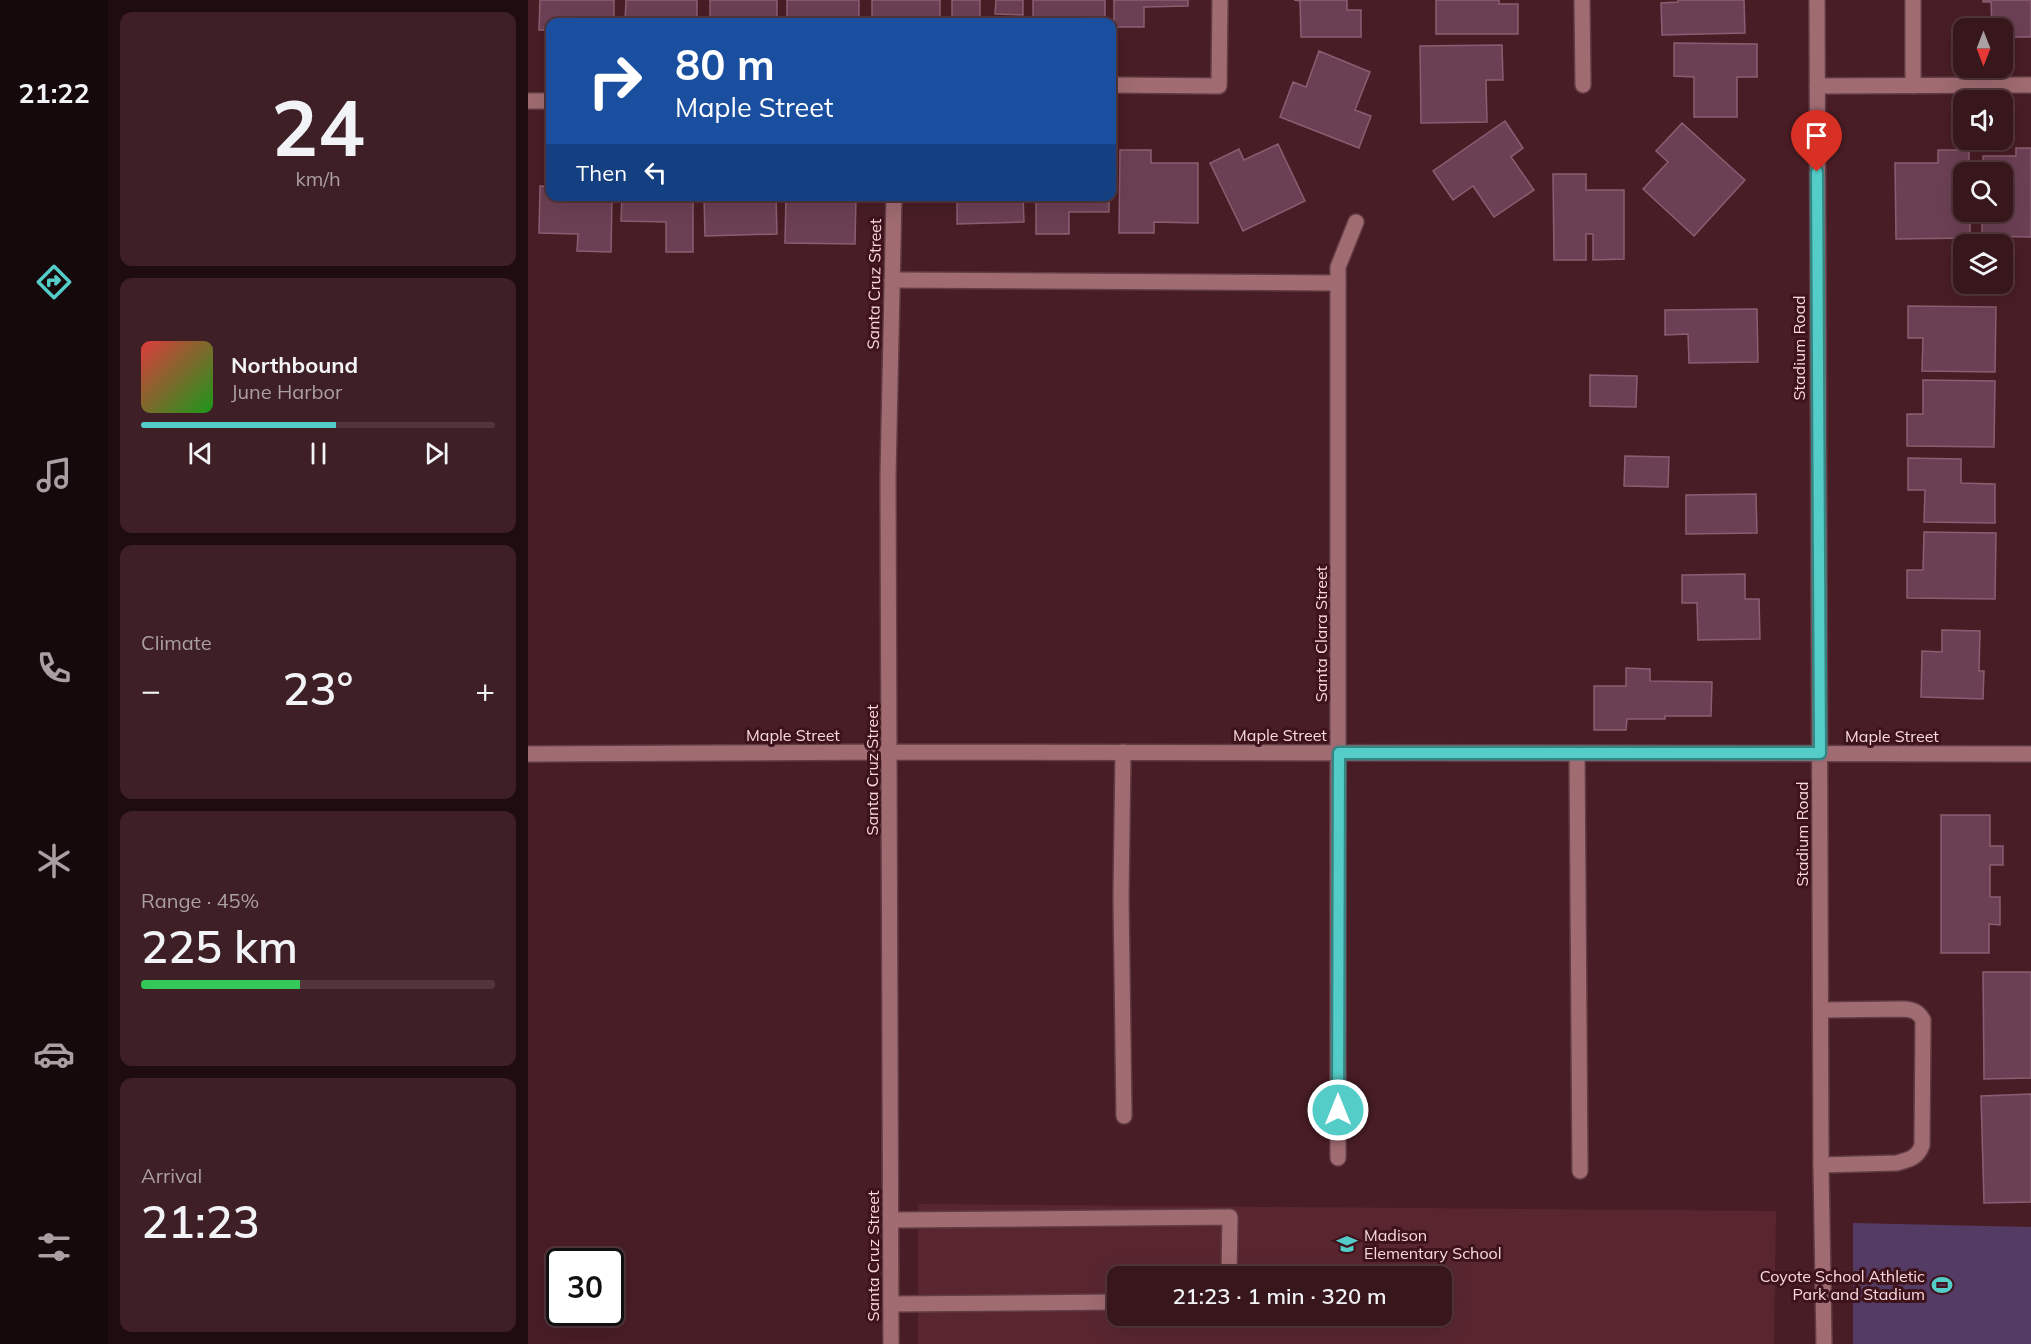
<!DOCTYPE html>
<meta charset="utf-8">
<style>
:root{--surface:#37161c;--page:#3e1f25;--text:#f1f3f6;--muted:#aa9fa3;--line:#51353b;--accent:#54cdc8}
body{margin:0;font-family:Mulish,sans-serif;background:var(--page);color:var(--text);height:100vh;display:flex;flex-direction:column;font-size:22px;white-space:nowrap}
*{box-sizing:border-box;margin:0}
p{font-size:20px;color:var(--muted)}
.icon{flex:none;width:33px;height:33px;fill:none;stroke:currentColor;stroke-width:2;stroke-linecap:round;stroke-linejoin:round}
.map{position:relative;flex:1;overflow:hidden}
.details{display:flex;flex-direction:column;gap:12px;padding:12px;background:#1e0c0f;width:420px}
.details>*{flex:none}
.guide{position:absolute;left:18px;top:18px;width:570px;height:183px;border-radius:12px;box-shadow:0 6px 24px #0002,0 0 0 2px var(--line);background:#1a4fa0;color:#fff;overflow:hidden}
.needle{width:39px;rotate:180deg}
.controls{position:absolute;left:1425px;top:18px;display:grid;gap:12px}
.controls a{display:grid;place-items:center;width:60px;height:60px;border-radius:12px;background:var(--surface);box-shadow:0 6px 24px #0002,0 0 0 2px var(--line);font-size:30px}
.speed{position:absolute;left:18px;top:1248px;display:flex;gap:12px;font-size:30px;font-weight:700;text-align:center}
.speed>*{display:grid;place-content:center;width:78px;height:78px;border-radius:50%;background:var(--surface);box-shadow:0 6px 24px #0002,0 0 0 2px var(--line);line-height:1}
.speed .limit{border:3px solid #111;border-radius:9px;background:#fff;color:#111}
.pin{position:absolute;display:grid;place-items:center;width:51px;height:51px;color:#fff;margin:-62px -26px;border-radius:50% 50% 50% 0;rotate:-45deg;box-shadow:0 0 6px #0007}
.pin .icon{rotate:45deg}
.me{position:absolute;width:66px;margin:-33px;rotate:0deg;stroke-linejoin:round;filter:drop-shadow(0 0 4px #0008)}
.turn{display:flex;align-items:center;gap:21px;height:126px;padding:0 30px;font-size:27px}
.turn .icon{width:78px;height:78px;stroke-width:2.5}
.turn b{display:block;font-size:42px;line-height:51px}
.then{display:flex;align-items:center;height:57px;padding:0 30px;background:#0003;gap:12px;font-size:22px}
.big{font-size:45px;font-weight:600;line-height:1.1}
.details .widget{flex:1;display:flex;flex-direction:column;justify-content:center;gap:9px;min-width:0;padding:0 21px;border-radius:12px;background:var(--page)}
.details .dial{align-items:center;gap:0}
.dial b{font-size:78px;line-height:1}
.song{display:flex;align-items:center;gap:18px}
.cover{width:72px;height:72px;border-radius:9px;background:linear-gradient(135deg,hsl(0 70% 55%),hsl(120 70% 35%))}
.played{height:6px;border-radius:3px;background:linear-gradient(90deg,var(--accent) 55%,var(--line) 55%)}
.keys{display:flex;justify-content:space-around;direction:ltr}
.heat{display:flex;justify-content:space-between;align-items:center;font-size:33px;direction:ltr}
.charge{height:9px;border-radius:4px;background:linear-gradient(90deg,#34c759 45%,var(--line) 0)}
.trip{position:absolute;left:579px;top:1266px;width:345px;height:60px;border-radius:12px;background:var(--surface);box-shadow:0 6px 24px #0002,0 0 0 2px var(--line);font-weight:600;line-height:60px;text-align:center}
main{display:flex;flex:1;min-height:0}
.tabs{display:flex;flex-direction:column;width:108px;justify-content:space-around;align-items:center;background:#16090b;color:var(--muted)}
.tabs .icon{width:42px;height:42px}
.tabs .selected{color:var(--accent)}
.tabs b{font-size:27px;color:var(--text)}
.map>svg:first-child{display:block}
.built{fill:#592630;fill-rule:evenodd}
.green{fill:#543b64}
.building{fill:#6c4054;stroke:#8c5d72;stroke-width:1.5}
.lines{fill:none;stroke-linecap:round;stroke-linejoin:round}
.lane-casing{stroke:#623c44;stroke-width:18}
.street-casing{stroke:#623c44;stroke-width:18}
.lane{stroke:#a06c72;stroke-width:15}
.street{stroke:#a06c72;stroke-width:15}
.route-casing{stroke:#378582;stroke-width:15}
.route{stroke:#54cdc8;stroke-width:10}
.labels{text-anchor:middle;stroke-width:6;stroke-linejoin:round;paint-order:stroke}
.street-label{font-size:16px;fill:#f8dadd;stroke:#3e131c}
.poi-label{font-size:16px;fill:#f8dadd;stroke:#3e131c;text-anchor:start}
</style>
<main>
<nav class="tabs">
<b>21:22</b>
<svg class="icon selected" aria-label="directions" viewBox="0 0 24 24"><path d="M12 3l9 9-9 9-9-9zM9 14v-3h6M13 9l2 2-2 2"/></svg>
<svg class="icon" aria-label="music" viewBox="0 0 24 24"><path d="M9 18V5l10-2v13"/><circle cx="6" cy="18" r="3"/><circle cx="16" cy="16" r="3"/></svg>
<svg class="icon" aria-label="phone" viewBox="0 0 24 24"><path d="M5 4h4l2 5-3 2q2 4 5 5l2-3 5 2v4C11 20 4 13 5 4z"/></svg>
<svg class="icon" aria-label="climate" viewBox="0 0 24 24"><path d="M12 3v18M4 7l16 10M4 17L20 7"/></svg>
<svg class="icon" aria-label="car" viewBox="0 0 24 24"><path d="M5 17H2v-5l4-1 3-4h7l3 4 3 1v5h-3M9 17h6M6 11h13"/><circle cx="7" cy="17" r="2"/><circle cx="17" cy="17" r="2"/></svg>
<svg class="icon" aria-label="filters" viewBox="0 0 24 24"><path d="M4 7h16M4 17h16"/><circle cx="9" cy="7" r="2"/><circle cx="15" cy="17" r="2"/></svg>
</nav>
<section class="details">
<div class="widget dial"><b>24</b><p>km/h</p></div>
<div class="widget">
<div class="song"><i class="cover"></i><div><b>Northbound</b><p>June Harbor</p></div></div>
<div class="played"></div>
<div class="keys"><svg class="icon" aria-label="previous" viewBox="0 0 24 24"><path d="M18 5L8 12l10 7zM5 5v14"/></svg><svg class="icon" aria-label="pause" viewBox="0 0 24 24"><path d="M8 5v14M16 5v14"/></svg><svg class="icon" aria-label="next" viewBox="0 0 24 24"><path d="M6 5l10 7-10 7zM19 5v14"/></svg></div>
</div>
<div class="widget"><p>Climate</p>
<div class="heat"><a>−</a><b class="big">23°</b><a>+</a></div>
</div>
<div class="widget"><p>Range · 45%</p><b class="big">225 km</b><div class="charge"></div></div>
<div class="widget"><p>Arrival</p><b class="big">21:23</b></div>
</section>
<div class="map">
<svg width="1503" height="1344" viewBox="0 0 1503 1344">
<rect width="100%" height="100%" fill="#491d25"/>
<path class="built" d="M390 1204 1248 1211 1246 1344H390ZM590 1276H914V1316H590Z"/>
<path class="green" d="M1325 1223 1503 1227V1344H1325Z"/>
<path class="building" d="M12 0H86V22H22V30H11Z
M98 0H169V22H97Z
M182 0H249V22H182Z
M259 0H331V22H259Z
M344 0H412V22H378V18L344 19Z
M424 0H452V22H424Z
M468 0H495V15L467 14Z
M505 0H577V22L505 21Z
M586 0H660V6L616 7V27H586Z
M819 0V10H833V37H773L772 1 766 0Z
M908 0H971V4H990V34H908Z
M1150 0H1216L1217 33 1134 35 1133 3 1150 2Z
M1455 0H1503V37H1474V28H1464L1463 2H1455Z
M1146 43 1229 44V77H1209V117H1166V77L1146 76Z
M974 45 975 80H958L959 122 893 123 892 46Z
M791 51 842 72 827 110 843 116 831 148 752 117 765 82 778 87Z
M977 121 995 148 983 157 1006 190 966 217 945 186 925 200 905 171Z
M1154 123 1217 180 1166 236 1115 189 1140 162 1128 151Z
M750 144 777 201 715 231 682 163 711 149 716 160Z
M1488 148H1503V237L1454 236V212H1474V172H1455V156H1488Z
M592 150H623V163H670V223L626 222V233H591Z
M1410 150H1441V172H1436V212H1442V238L1368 239 1367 163H1410Z
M1025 174H1058V190H1096V259L1065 260V234H1058V260H1026Z
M12 186 22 187V196H84L83 252 49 251 50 234 11 233Z
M94 196H165V252H138V222L93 221Z
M176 196H248L249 234 177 236Z
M258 196H328L327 244 257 243Z
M429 196H495L496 222 429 224Z
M508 196H581V212H541V234H508Z
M1380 306 1468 307 1467 372 1394 371 1395 338H1380Z
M1229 309 1230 362 1161 363 1160 334 1137 335V310Z
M1062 375 1109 376 1108 407 1062 406Z
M1395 380 1467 381 1466 447 1379 446V414H1395Z
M1097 456 1141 457 1140 487 1096 486Z
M1380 458 1433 459V483L1467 484V523L1396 522 1397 490H1380Z
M1228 494 1229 533 1158 534V495Z
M1396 532 1468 533 1467 599 1379 598V570H1395Z
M1217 574V599H1231L1232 639 1170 640 1169 603H1154V575Z
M1414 630 1452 631 1451 671H1456L1455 699 1393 697 1394 651 1414 652Z
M1098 668 1122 669V681L1184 682 1183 716H1137V719H1099L1098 730H1066V686H1098Z
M1413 815H1462V846H1475V865H1462V897H1472V925L1461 924V953H1413Z
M1455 972H1503V1078L1456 1079Z
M1503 1094V1202L1456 1203 1453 1096Z"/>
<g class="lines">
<g class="lane-casing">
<path id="lane" d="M364 280 810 283
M595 752 593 897 596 1116
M1049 753 1052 1171
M1293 1010 1376 1009C1385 1010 1390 1011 1395 1020L1394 1145C1390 1158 1380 1160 1368 1163L1293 1165
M363 1220 702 1217 701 1276
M363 1304 590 1302"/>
</g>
<g class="street-casing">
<path id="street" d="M1054 0 1055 85
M1289 0 1293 1165 1296 1344
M1385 0V86
M584 85 691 86 692 0
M1289 86 1503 85
M0 101H22
M0 754 362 752 1503 754
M810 1158V267L828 222
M363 1344 360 476 366 196"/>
</g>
<use href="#lane" class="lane"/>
<use href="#street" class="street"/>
</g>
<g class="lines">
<g class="route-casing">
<path id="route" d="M810 1110 811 753H1292L1289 172"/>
</g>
<use href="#route" class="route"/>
</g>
<defs>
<g id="school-bare" transform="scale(1.62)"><path d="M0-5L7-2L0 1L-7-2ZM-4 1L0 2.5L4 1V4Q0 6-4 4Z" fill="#54cdc8" stroke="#3e131c" stroke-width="2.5" paint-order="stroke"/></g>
<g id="stadium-bare" transform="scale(1.62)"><path d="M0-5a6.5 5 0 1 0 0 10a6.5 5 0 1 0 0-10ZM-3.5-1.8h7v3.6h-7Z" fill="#54cdc8" stroke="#3e131c" stroke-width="2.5" paint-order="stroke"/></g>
</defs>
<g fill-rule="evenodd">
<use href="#school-bare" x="819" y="1244"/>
<use href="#stadium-bare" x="1414" y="1285"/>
</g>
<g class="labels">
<g class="street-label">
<text transform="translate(346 284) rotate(-89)" y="6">Santa Cruz Street</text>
<text transform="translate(1271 348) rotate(-90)" y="6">Stadium Road</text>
<text transform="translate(793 634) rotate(-90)" y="6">Santa Clara Street</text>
<text x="265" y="741">Maple Street</text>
<text x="752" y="741">Maple Street</text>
<text x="1364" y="742">Maple Street</text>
<text transform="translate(344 770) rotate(-90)" y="6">Santa Cruz Street</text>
<text transform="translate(1274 834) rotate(-90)" y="6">Stadium Road</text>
<text transform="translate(345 1256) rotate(-90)" y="6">Santa Cruz Street</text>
</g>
<g class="poi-label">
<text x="836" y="1241">Madison<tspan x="836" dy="18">Elementary School</tspan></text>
<text x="1397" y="1282" text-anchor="end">Coyote School Athletic<tspan x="1397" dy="18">Park and Stadium</tspan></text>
</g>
</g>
</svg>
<div class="controls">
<a><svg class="needle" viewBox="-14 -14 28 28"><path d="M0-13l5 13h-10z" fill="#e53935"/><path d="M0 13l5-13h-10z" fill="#aa9fa3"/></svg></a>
<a><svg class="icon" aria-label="sound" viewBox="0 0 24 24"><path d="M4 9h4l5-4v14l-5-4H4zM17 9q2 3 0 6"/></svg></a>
<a><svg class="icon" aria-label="search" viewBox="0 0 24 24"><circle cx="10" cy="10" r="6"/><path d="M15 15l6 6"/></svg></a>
<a><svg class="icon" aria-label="layers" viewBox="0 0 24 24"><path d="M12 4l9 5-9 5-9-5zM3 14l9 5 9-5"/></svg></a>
</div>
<div class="speed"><div class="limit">30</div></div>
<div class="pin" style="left:1289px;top:172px;background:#d93025"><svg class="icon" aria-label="arrive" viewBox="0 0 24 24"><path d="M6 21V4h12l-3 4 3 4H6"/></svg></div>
<svg class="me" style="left:810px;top:1110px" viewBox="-20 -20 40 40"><circle r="17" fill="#54cdc8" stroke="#fff" stroke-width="3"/><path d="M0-11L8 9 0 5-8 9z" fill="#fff"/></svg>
<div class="trip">21:23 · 1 min · 320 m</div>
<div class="guide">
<div class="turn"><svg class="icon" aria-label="right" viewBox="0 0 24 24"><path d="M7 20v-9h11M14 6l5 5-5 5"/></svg><div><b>80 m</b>Maple Street</div></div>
<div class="then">Then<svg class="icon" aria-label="left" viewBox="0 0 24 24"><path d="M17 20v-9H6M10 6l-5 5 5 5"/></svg></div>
</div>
</div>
</main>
